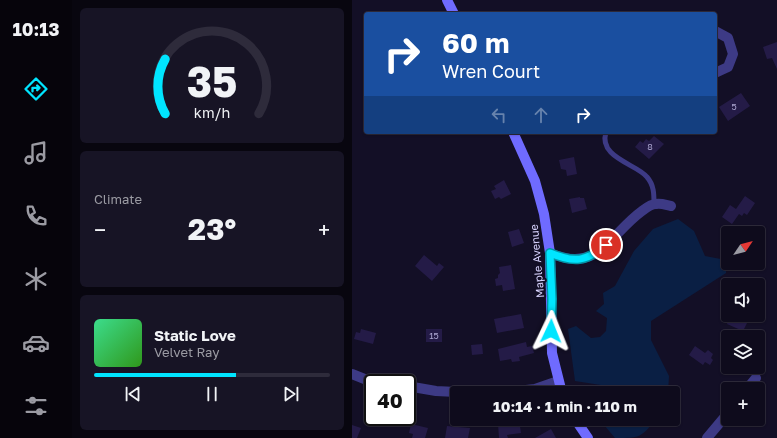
<!DOCTYPE html>
<meta charset="utf-8">
<style>
:root{--surface:#0e0b1c;--page:#171425;--text:#f1f3f6;--muted:#9b9ba3;--line:#2e2b3b;--accent:#00e5ff}
body{margin:0;font-family:"Golos Text",sans-serif;background:var(--page);color:var(--text);height:100vh;display:flex;flex-direction:column;font-size:15px;white-space:nowrap}
*{box-sizing:border-box;margin:0}
p{font-size:13px;color:var(--muted)}
.icon{flex:none;width:22px;height:22px;fill:none;stroke:currentColor;stroke-width:2;stroke-linecap:round;stroke-linejoin:round}
.map{position:relative;flex:1;overflow:hidden}
.side{display:flex;flex-direction:column;gap:8px;padding:8px;background:#08060f;width:280px}
.side>*{flex:none}
.banner{position:absolute;left:12px;top:12px;width:353px;height:122px;border-radius:4px;box-shadow:0 1px 3px #0004,0 0 0 1px var(--line);background:#1a4fa0;color:#fff;overflow:hidden}
.needle{width:26px;rotate:55deg}
.tools{position:absolute;left:369px;top:226px;display:grid;gap:8px}
.tools a{display:grid;place-items:center;width:44px;height:44px;border-radius:4px;background:var(--surface);box-shadow:0 1px 3px #0004,0 0 0 1px var(--line);font-size:20px}
.speed{position:absolute;left:12px;top:374px;display:flex;gap:8px;font-size:20px;font-weight:700;text-align:center}
.speed>*{display:grid;place-content:center;width:52px;height:52px;border-radius:50%;background:var(--surface);box-shadow:0 1px 3px #0004,0 0 0 1px var(--line);line-height:1}
.speed .limit{border:2px solid #111;border-radius:6px;background:#fff;color:#111}
.pin{position:absolute;display:grid;place-items:center;width:34px;height:34px;color:#fff;margin:-17px;border:2px solid #fff;border-radius:50%;box-shadow:0 1px 4px #0007}
.me{position:absolute;width:44px;margin:-22px;rotate:2deg;stroke-linejoin:round;filter:drop-shadow(0 0 3px #0008)}
.turn{display:flex;align-items:center;gap:14px;height:84px;padding:0 12px;font-size:18px}
.turn .icon{width:52px;height:52px;stroke-width:2.5}
.turn b{display:block;font-size:28px;line-height:34px}
.lanes{display:flex;align-items:center;height:38px;padding:0 12px;background:#0003;justify-content:center;gap:20px;direction:ltr}
.lanes .off{opacity:.35}
.big{font-size:30px;font-weight:700;line-height:1.1}
.side .tile{flex:1;display:flex;flex-direction:column;justify-content:center;gap:6px;min-width:0;padding:0 14px;border-radius:6px;background:var(--page)}
.side .dial{align-items:center;gap:0}
.dial svg{height:104px;overflow:visible;fill:none;stroke:var(--line);stroke-width:7;stroke-linecap:round;text-anchor:middle}
.dial text{fill:var(--text);stroke:none}
.song{display:flex;align-items:center;gap:12px}
.cover{width:48px;height:48px;border-radius:6px;background:linear-gradient(135deg,hsl(150 70% 55%),hsl(110 70% 35%))}
.played{height:4px;border-radius:2px;background:linear-gradient(90deg,var(--accent) 60%,var(--line) 60%)}
.keys{display:flex;justify-content:space-around;direction:ltr}
.heat{display:flex;justify-content:space-between;align-items:center;font-size:22px;direction:ltr}
.trip{position:absolute;left:98px;top:386px;width:230px;height:40px;border-radius:4px;background:var(--surface);box-shadow:0 1px 3px #0004,0 0 0 1px var(--line);font-weight:700;line-height:40px;text-align:center}
main{display:flex;flex:1;min-height:0}
.tab-bar{display:flex;flex-direction:column;width:72px;justify-content:space-around;align-items:center;background:#06040b;color:var(--muted)}
.tab-bar .icon{width:28px;height:28px}
.tab-bar .on{color:var(--accent)}
.tab-bar b{font-size:18px;color:var(--text)}
.map>svg:first-child{display:block}
.water{fill:#0a1f44}
.building{fill:#241b47}
.lines{fill:none;stroke-linecap:round;stroke-linejoin:round}
.lane{stroke:#3d3a85;stroke-width:5}
.street{stroke:#3d3a85;stroke-width:10}
.secondary{stroke:#6f6bff;stroke-width:10}
.route-casing{stroke:#0095a6;stroke-width:10}
.route{stroke:#00e5ff;stroke-width:7}
.labels{text-anchor:middle;stroke-width:4;stroke-linejoin:round;paint-order:stroke}
.number-label{font-size:9px;fill:#aca6d1}
.street-label{font-size:11px;fill:#d9d4ff;stroke:#130f26}
</style>
<main>
<nav class="tab-bar">
<b>10:13</b>
<svg class="icon on" aria-label="directions" viewBox="0 0 24 24"><path d="M12 3l9 9-9 9-9-9zM9 14v-3h6M13 9l2 2-2 2"/></svg>
<svg class="icon" aria-label="music" viewBox="0 0 24 24"><path d="M9 18V5l10-2v13"/><circle cx="6" cy="18" r="3"/><circle cx="16" cy="16" r="3"/></svg>
<svg class="icon" aria-label="phone" viewBox="0 0 24 24"><path d="M5 4h4l2 5-3 2q2 4 5 5l2-3 5 2v4C11 20 4 13 5 4z"/></svg>
<svg class="icon" aria-label="climate" viewBox="0 0 24 24"><path d="M12 3v18M4 7l16 10M4 17L20 7"/></svg>
<svg class="icon" aria-label="car" viewBox="0 0 24 24"><path d="M5 17H2v-5l4-1 3-4h7l3 4 3 1v5h-3M9 17h6M6 11h13"/><circle cx="7" cy="17" r="2"/><circle cx="17" cy="17" r="2"/></svg>
<svg class="icon" aria-label="filters" viewBox="0 0 24 24"><path d="M4 7h16M4 17h16"/><circle cx="9" cy="7" r="2"/><circle cx="15" cy="17" r="2"/></svg>
</nav>
<section class="side">
<div class="tile dial"><svg viewBox="0 0 100 80">
<path d="M14 69A42 42 0 1 1 86 69"/>
<path d="M14 69A42 42 0 0 1 14 27" stroke="#00e5ff"/>
<text x="50" y="56" font-size="32" font-weight="700">35</text>
<text x="50" y="72" font-size="11">km/h</text>
</svg></div>
<div class="tile"><p>Climate</p>
<div class="heat"><a>−</a><b class="big">23°</b><a>+</a></div>
</div>
<div class="tile">
<div class="song"><i class="cover"></i><div><b>Static Love</b><p>Velvet Ray</p></div></div>
<div class="played"></div>
<div class="keys"><svg class="icon" aria-label="previous" viewBox="0 0 24 24"><path d="M18 5L8 12l10 7zM5 5v14"/></svg><svg class="icon" aria-label="pause" viewBox="0 0 24 24"><path d="M8 5v14M16 5v14"/></svg><svg class="icon" aria-label="next" viewBox="0 0 24 24"><path d="M6 5l10 7-10 7zM19 5v14"/></svg></div>
</div>
</section>
<div class="map">
<svg width="425" height="438" viewBox="0 0 425 438">
<rect width="100%" height="100%" fill="#130f26"/>
<path class="water" d="M326 219 342 231 353 256 374 260V273L299 321V340L317 376 316 393H259L255 386 223 381 216 329 224 326 239 338 248 337 254 331 255 318 244 311 252 304 251 293 263 286 282 251 301 229Z
M247 419H304C289 438 288 438 263 438Z"/>
<path class="building" d="M425 42V69L420 58 415 59 411 47Z
M389 93 398 106 376 121 367 107Z
M302 136 312 144 297 159 283 147 288 141 291 143 294 139 297 141Z
M222 157 225 174 215 176 214 170 209 169 207 160Z
M152 180 159 194 149 199 147 197 143 199 139 191 144 189 142 186Z
M393 196 403 203 395 215 392 213 390 216 387 214 380 224 370 217 378 205 384 209Z
M228 197V198H232L235 209 220 213 217 199Z
M167 229 172 243 160 247 156 232Z
M72 255 85 266 87 263 92 267 80 281 63 266Z
M159 265 163 289 151 291 150 285 144 286 143 279 146 278V275L148 273 147 267Z
M169 314 172 328 145 333 142 319Z
M378 317 395 323 391 331 375 324Z
M9 329 24 333 21 344 2 339 4 332 8 333Z
M74 329H90V342H74Z
M174 342 175 347 180 346 182 353 167 357 168 361 160 362 159 359 148 361 146 349Z
M130 344 131 354 120 355 119 345Z
M343 346 353 353 356 350 361 354 359 358 361 360 358 365 353 362 351 365 337 355Z
M167 420 169 433 155 435 156 438H147L146 424Z
M59 424 76 428 73 438H60L61 434 57 433Z
M0 425 9 428 5 438H0Z
M95 426 118 428 116 438H93Z
M199 429 204 438H183Z"/>
<g class="lines">
<path class="lane" d="M254 132C246 158 285 164 295 177 302 185 302 194 302 204"/>
<path class="street" d="M363 31 376 38 381 54 376 67 363 73
M198 253C246 274 257 235 290 211 294 208 299 204 304 204 309 203 314 205 319 206
M0 374 15 380 36 383
M55 386 84 391 125 393
M395 389 404 378
M146 393 183 389 206 381
M355 438 376 413"/>
<path class="secondary" d="M95 0 102 14
M161 132 183 181 192 214 198 253 200 353 210 393
M223 419 236 438"/>
</g>
<g class="lines">
<g class="route-casing">
<path id="route" d="M199 331 200 299 198 253C222 263 234 262 254 245"/>
</g>
<use href="#route" class="route"/>
</g>
<g class="labels">
<g class="number-label">
<text x="382" y="110">5</text>
<text x="298" y="150">8</text>
<text x="82" y="339">15</text>
</g>
<g class="street-label">
<text transform="translate(185 261) rotate(-95)" y="4">Maple Avenue</text>
</g>
</g>
</svg>
<div class="tools">
<a><svg class="needle" viewBox="-14 -14 28 28"><path d="M0-13l5 13h-10z" fill="#e53935"/><path d="M0 13l5-13h-10z" fill="#9b9ba3"/></svg></a>
<a><svg class="icon" aria-label="sound" viewBox="0 0 24 24"><path d="M4 9h4l5-4v14l-5-4H4zM17 9q2 3 0 6"/></svg></a>
<a><svg class="icon" aria-label="layers" viewBox="0 0 24 24"><path d="M12 4l9 5-9 5-9-5zM3 14l9 5 9-5"/></svg></a>
<a>+</a>
</div>
<div class="speed"><div class="limit">40</div></div>
<div class="pin" style="left:254px;top:245px;background:#d93025"><svg class="icon" aria-label="arrive" viewBox="0 0 24 24"><path d="M6 21V4h12l-3 4 3 4H6"/></svg></div>
<svg class="me" style="left:199px;top:331px" viewBox="-20 -20 40 40"><path d="M0-17L14 15 0 8-14 15z" fill="#00e5ff" stroke="#fff" stroke-width="4"/></svg>
<div class="trip">10:14 · 1 min · 110 m</div>
<div class="banner">
<div class="turn"><svg class="icon" aria-label="right" viewBox="0 0 24 24"><path d="M7 20v-9h11M14 6l5 5-5 5"/></svg><div><b>60 m</b>Wren Court</div></div>
<div class="lanes"><svg class="icon off" aria-label="left" viewBox="0 0 24 24"><path d="M17 20v-9H6M10 6l-5 5 5 5"/></svg><svg class="icon off" aria-label="ahead" viewBox="0 0 24 24"><path d="M12 20V5M6 11l6-6 6 6"/></svg><svg class="icon" aria-label="right" viewBox="0 0 24 24"><path d="M7 20v-9h11M14 6l5 5-5 5"/></svg></div>
</div>
</div>
</main>
